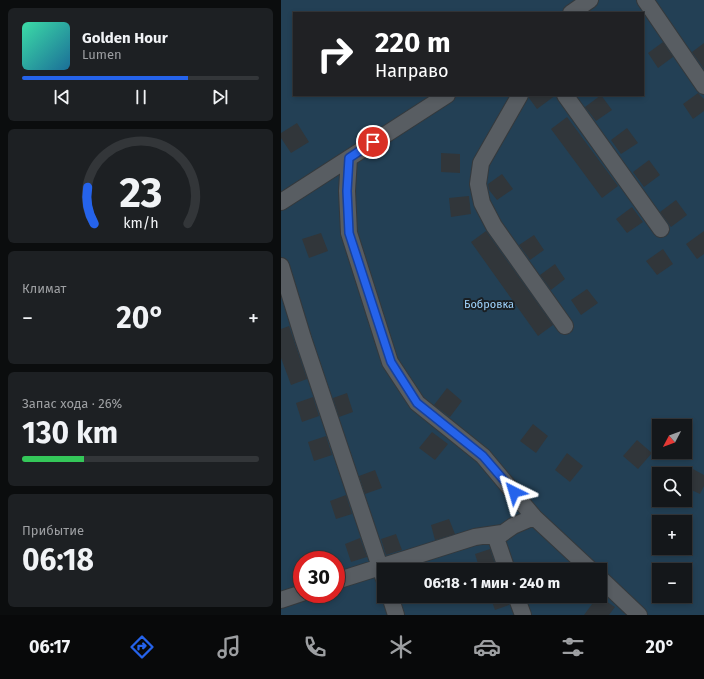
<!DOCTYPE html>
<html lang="ru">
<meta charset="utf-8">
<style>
:root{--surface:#14171a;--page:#1d2023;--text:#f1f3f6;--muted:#9d9fa2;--line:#333639;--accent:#2563eb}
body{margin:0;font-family:"Fira Sans",sans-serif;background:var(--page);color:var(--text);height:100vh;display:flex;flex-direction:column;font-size:15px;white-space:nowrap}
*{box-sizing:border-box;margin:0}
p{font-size:13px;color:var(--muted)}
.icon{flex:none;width:22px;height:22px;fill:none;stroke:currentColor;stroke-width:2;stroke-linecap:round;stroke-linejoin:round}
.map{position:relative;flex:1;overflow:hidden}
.sheet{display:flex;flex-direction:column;gap:8px;padding:8px;background:#0b0d0e;width:281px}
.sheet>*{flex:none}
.top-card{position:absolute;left:12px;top:12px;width:351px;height:84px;border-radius:0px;box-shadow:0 2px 6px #0003,0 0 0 1px var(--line);background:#202124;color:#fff;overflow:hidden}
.needle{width:26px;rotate:229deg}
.controls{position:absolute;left:371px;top:419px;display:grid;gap:8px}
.controls a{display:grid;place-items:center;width:40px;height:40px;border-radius:0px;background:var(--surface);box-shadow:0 2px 6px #0003,0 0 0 1px var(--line);font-size:20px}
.speed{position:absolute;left:12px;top:551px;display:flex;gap:8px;font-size:20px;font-weight:700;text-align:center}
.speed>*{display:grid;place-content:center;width:52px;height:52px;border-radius:50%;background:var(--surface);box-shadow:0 2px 6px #0003,0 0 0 1px var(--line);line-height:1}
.speed .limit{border:6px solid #d22;background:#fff;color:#111}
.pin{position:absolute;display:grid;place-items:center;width:34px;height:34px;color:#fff;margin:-17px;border:2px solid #fff;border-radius:50%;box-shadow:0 1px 4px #0007}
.me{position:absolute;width:44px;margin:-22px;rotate:320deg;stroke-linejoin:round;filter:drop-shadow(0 0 3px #0008)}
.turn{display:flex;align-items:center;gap:14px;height:84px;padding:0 16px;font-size:18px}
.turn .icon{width:52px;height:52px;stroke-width:2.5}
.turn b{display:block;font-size:28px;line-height:34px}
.big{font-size:30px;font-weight:700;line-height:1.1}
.sheet .card{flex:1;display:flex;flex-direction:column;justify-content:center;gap:6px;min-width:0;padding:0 14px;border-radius:6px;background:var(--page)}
.sheet .dial{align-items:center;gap:0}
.dial svg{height:104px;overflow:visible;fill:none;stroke:var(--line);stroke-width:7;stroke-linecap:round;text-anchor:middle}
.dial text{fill:var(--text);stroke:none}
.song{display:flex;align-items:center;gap:12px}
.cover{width:48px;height:48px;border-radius:6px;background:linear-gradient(135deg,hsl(160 70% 55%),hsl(200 70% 35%))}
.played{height:4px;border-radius:2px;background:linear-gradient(90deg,var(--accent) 70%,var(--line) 70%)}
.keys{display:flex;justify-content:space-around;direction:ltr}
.heat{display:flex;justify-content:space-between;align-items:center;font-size:22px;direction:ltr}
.charge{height:6px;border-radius:3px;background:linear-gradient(90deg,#34c759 26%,var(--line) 0)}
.trip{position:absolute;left:96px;top:563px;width:230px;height:40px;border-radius:0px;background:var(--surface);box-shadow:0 2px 6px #0003,0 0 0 1px var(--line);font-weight:700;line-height:40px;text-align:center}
.menu{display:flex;height:64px;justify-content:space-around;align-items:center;background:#08090a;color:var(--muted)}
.menu .icon{width:28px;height:28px}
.menu .selected{color:var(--accent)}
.menu b{font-size:18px;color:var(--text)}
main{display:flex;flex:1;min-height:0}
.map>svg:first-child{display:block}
.green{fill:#234055;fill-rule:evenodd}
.building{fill:#31363a}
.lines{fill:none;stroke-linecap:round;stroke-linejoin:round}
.minor-casing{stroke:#35393c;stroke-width:18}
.minor{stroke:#585d62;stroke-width:16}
.route-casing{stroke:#184099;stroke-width:10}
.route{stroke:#2563eb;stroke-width:7}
.labels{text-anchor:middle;stroke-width:4;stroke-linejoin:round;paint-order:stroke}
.park-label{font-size:11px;fill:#9fd3fc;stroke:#1a1f23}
</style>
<main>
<section class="sheet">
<div class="card">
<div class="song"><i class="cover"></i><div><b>Golden Hour</b><p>Lumen</p></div></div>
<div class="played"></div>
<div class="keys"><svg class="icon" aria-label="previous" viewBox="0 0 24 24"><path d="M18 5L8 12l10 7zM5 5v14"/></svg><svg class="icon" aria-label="pause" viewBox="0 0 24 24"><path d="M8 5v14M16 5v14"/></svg><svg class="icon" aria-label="next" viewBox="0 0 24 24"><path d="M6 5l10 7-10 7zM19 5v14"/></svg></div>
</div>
<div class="card dial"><svg viewBox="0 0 100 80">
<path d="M14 69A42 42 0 1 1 86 69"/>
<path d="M14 69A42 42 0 0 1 9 41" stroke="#2563eb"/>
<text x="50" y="56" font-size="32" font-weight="700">23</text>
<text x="50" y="72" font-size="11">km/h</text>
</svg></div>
<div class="card"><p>Климат</p>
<div class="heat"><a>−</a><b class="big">20°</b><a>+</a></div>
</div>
<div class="card"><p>Запас хода · 26%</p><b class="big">130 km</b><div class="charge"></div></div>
<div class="card"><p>Прибытие</p><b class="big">06:18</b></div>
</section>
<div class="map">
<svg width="423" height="615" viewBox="0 0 423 615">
<rect width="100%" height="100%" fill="#1a1f23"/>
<path class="green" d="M0 0H423V615H0ZM13 13H362V95H13ZM378 426H404V452H378ZM378 474H404V500H378ZM378 522H404V548H378ZM21 560H55V594H21ZM103 570H319V596H103ZM378 570H404V596H378Z"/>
<path class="building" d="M382 42 392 57 377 68 367 53Z
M423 43V69L411 52Z
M417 93 423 99V111L412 119 402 104Z
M248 95H275L256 109 248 98Z
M320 95 331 110 315 121 304 107Z
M286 117 337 186 321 198 270 129Z
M16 123 28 142 10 153 0 138V133Z
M346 128 357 143 340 154 330 140Z
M160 153 179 154V173L160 172Z
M368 160 379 175 363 187 352 172Z
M221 174 232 189 216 200 208 190 207 184Z
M188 196 190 214 170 217 168 198Z
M395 200 406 215 390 227 379 212Z
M351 207 362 222 346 233 335 219Z
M205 231 272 325 257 336 190 242Z
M423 231V254L416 259 405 244Z
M40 233 47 251 28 258 21 239Z
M253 235 263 250 249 260 238 245Z
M382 249 392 264 376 275 365 261Z
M274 264 284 279 270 290 259 275Z
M306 289 317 303 300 315 290 300Z
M8 326 26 379 10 385 0 358V329Z
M166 388 181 401 169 417 153 405Z
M66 393 72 412 58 417 52 398Z
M32 397 38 416 21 422 15 403Z
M252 424 267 436 255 453 239 441Z
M151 432 167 444 154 460 138 448Z
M45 436 51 455 33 461 27 442Z
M356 440 371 453 357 469 342 456Z
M286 453 302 466 289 482 274 470Z
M410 468 423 475V486L419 494 404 487V479Z
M94 470 101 488 84 494 78 476Z
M65 495 71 514 55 519 49 501Z
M168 519 174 534 154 540 150 525Z
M115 534 121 550 105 555 100 539Z
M79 538 86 557 70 562 64 544Z
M209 549 215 567 199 570 194 554Z
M209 596H226L228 605 214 610Z
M317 596 334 607 328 615H303Z"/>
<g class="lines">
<g class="minor-casing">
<path id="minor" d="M364 0 423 86
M290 13 309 0
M239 95 200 163 197 184 201 203 213 226 284 326
M284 95 380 229
M68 158 66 191 68 233 109 362 136 403 202 456 253 517 310 570
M0 202 166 95
M0 266 22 338 103 579
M226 570 215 538 232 526 253 517
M319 578 358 615
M55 581 194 537 221 533
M109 596 115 615
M235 596 242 615
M0 600 21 593"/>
</g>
<use href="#minor" class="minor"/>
</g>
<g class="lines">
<g class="route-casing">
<path id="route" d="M92 142 68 158 66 191 68 233 110 362 136 403 202 456 233 492"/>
</g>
<use href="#route" class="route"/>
</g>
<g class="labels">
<g class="park-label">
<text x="208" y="308">Бобровка</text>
</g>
</g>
</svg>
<div class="controls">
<a><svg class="needle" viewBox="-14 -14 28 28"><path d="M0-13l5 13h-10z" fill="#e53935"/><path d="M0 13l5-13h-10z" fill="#9d9fa2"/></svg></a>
<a><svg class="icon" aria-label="search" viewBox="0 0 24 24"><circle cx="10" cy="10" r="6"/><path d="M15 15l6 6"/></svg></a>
<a>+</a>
<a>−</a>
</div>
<div class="speed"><div class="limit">30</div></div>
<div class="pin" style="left:92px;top:142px;background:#d93025"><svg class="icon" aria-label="arrive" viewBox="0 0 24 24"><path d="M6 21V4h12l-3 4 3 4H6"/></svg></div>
<svg class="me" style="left:233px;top:492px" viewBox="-20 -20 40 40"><path d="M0-17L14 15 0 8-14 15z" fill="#2563eb" stroke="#fff" stroke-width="4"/></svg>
<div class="trip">06:18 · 1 мин · 240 m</div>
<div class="top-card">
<div class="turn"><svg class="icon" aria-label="right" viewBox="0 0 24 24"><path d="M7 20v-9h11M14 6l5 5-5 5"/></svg><div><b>220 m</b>Направо</div></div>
</div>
</div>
</main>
<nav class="menu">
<b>06:17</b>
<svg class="icon selected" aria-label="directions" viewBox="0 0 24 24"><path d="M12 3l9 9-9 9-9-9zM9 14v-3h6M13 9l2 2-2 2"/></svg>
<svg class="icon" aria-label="music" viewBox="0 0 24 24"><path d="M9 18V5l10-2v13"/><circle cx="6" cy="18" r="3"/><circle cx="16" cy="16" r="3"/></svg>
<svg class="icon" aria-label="phone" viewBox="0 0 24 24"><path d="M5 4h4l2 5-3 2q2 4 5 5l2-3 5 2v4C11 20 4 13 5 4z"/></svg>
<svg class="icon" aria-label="climate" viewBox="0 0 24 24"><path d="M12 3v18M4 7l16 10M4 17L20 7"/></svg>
<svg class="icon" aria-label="car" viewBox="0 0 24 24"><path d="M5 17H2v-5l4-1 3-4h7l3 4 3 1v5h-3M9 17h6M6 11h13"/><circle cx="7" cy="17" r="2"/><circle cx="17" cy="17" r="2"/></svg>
<svg class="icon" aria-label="filters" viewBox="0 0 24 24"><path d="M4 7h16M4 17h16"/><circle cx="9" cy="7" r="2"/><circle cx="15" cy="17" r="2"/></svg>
<b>20°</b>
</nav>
